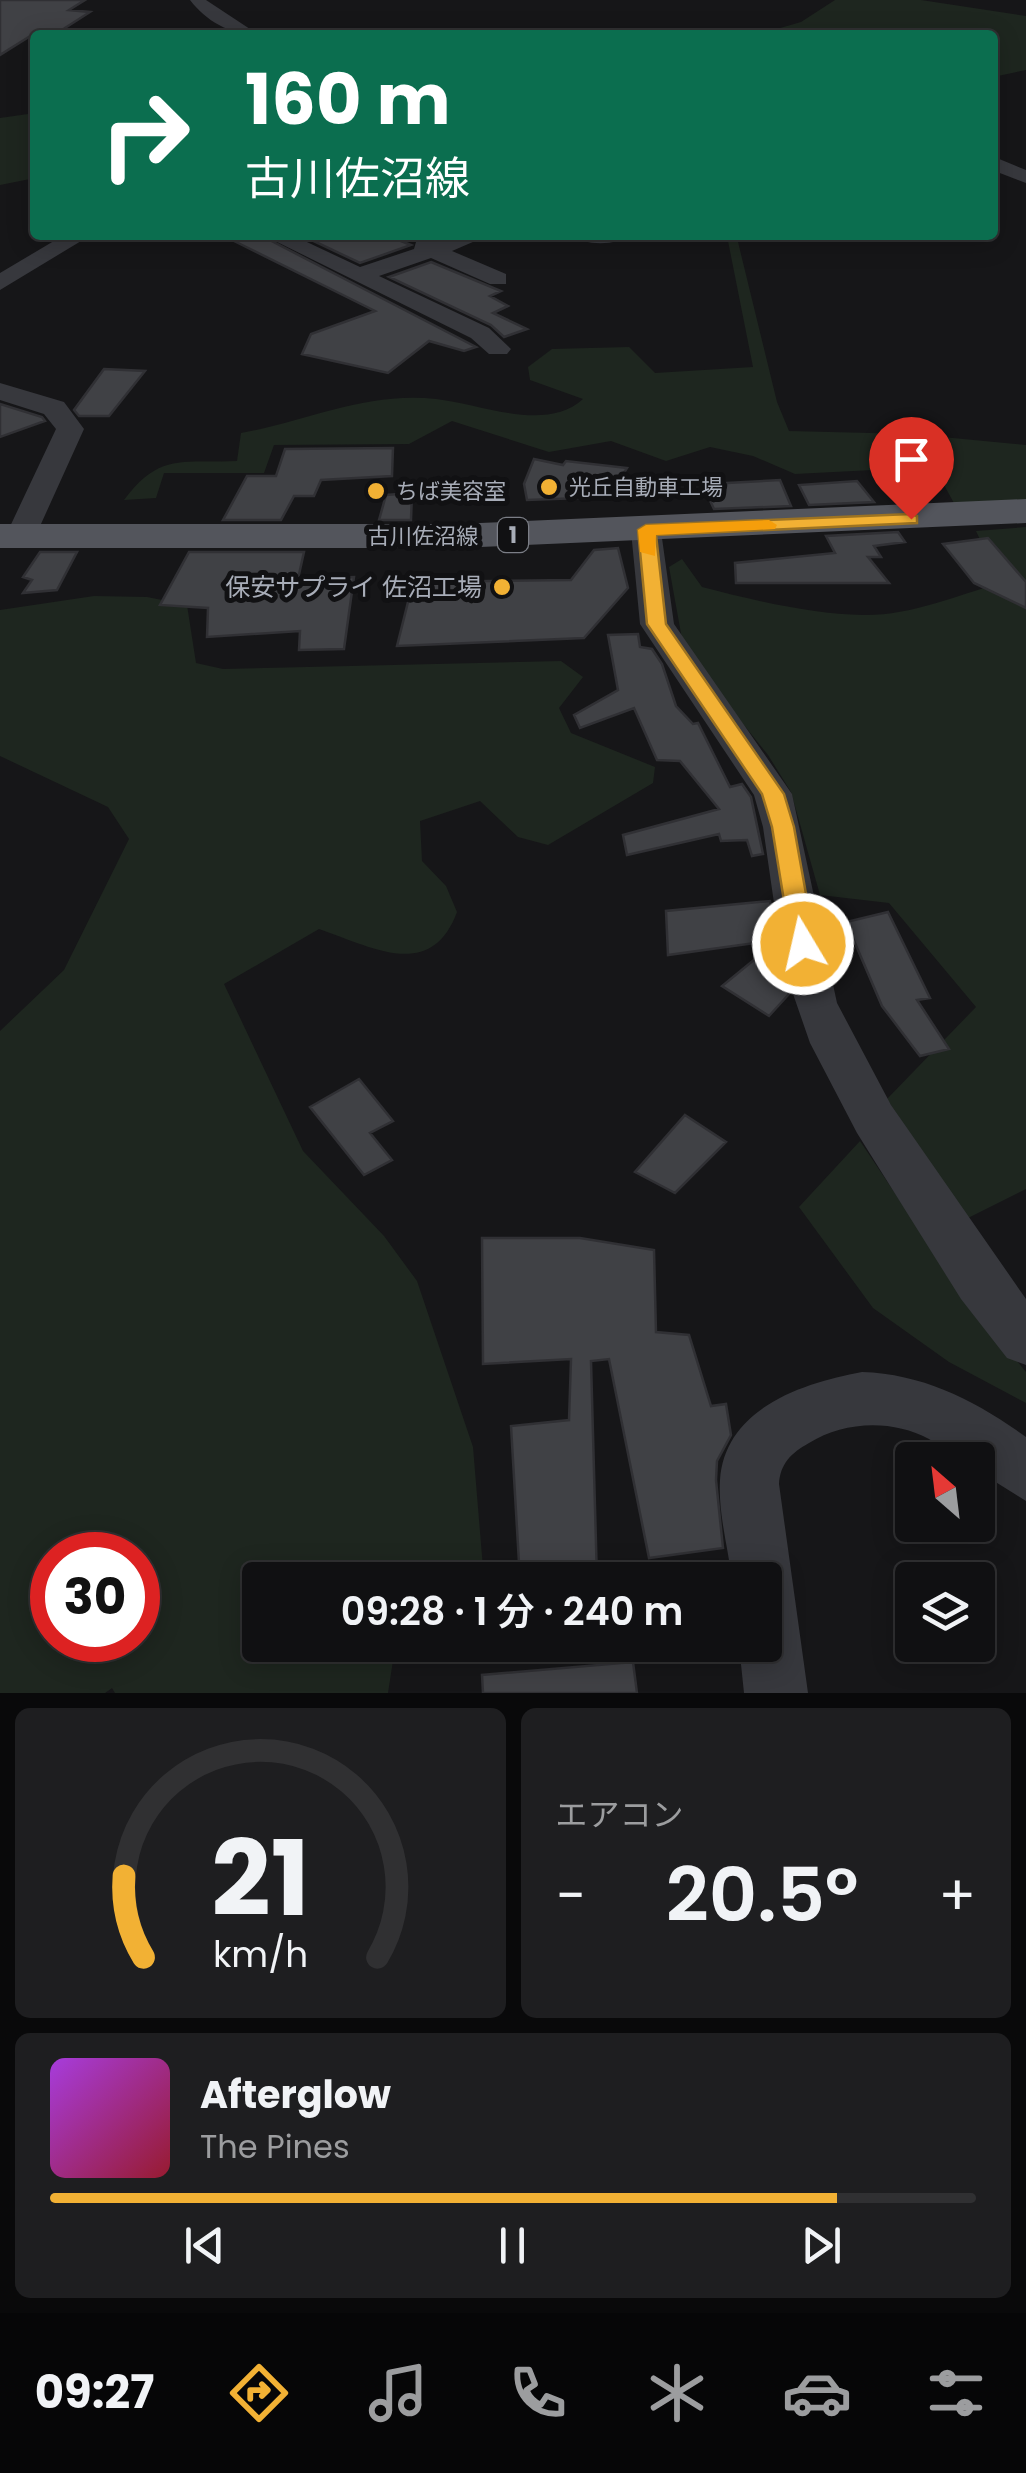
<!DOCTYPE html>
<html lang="ja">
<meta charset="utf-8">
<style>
:root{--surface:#101012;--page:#1e1e20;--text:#f1f3f6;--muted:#9c9d9f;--line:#303032;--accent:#f2b134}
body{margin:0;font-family:Poppins,"Noto Sans JP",sans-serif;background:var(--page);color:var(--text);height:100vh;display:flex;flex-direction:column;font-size:38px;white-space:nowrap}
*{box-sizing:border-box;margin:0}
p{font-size:32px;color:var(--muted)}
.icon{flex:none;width:55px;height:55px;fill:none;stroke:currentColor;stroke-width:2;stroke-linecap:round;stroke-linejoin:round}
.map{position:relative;height:1693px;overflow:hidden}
.drawer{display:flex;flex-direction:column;gap:15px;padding:15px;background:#09090a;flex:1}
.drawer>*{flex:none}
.top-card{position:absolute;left:30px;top:30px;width:968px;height:210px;border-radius:10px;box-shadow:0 5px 25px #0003,0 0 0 2px var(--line);background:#0b6e4f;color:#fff;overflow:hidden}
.needle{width:65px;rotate:332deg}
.controls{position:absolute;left:895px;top:1442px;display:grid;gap:20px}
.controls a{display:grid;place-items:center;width:100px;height:100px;border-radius:10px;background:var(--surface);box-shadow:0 5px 25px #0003,0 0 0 2px var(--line);font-size:50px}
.speed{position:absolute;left:30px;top:1532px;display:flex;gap:20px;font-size:50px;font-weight:700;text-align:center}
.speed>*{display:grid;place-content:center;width:130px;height:130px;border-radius:50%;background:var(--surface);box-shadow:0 5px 25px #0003,0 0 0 2px var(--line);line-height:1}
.speed .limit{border:15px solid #d22;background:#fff;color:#111}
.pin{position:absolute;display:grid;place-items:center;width:85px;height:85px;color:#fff;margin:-102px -42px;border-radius:50% 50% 50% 0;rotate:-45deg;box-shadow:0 0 10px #0007}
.pin .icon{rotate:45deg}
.me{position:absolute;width:110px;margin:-55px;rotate:351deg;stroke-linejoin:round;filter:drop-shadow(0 0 8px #0008)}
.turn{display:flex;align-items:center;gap:35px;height:210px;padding:0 50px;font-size:45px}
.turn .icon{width:130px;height:130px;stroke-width:2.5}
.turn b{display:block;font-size:70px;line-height:85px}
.big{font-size:75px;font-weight:600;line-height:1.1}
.drawer .widget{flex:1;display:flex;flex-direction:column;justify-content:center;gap:15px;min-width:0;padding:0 35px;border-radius:15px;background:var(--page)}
.drawer .dial{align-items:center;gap:0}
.dial svg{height:260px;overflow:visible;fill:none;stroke:var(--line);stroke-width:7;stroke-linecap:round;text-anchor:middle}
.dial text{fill:var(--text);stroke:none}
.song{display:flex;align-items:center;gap:30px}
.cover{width:120px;height:120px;border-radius:15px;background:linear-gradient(135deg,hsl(280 70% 55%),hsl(350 70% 35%))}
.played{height:10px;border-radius:5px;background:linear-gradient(90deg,var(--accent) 85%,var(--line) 85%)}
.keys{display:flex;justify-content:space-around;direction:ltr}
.heat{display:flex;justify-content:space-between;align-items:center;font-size:55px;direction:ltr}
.drawer .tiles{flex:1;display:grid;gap:15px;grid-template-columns:1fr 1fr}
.widget:last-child{grid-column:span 2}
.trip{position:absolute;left:242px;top:1562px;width:540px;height:100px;border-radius:10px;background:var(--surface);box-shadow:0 5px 25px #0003,0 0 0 2px var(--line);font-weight:600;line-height:100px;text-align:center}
.dock{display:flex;height:160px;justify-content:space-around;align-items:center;background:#060607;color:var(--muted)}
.dock .icon{width:70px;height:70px}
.dock .current{color:var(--accent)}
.dock b{font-size:45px;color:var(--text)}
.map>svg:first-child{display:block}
.green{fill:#1e261f;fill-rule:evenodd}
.building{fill:#404145;stroke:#303034;stroke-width:2.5}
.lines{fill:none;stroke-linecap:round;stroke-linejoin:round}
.minor{fill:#37383d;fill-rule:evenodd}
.major{fill:#53555c;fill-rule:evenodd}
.route{fill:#f2b134;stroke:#9d7322;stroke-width:2.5}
.slow{fill:#f59e0b}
.poi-dot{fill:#f2b134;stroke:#111113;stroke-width:4}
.labels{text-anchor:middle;stroke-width:10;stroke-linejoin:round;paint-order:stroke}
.far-poi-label{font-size:22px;fill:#a8adb8;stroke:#111113;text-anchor:start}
.shield{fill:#111113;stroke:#7b7e86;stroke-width:2.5}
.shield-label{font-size:22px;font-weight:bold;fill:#a8adb8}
.far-street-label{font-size:22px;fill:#a8adb8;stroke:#111113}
.poi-label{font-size:25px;fill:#a8adb8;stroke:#111113;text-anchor:end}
</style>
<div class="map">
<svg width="1026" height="1693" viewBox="0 0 1026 1693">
<rect width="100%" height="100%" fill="#161618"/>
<path class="green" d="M835 0H921L1026 16V70L993 77 992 35H756L801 22Z
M35 113V178L0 185V118Z
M728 241 738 242 777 402 789 431 911 434 1026 445V500L955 505 943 483 912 468 795 474 753 456 710 447 666 461 611 441 549 452 452 421 409 444 274 445 264 473H164L156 498 124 500C160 452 182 464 237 461L241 433C307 421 368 391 436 399 481 404 546 433 583 399L530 380 528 367 552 349 629 347 655 373 753 367Z
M1026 527V1189L966 1219 887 1099 976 1007 889 903 820 895 791 792 768 755 690 658 682 639 669 567 682 559 702 587C752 600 811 614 863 615 909 616 956 596 1000 583L976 531Z
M94 596 147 597 187 605 196 663 223 669 561 661 583 677 559 708 571 733 655 767 653 783 548 845 518 837 480 801 420 821 422 861 446 886 457 912C431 982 372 947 319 929L224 984 303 1151 384 1236 417 1281 473 1447 484 1580H260V1645H490L394 1654 388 1693H115L112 1688 105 1693H0V1031L64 970 129 839 108 807 0 756V610ZM52 1555H138V1640H52Z
M860 1141 963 1295 1026 1372V1403L949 1362 873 1308 799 1207Z"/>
<path class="building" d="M0 0H85L69 10 90 12 54 35H32L0 55Z
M222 235H260L476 347 464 351 429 341 388 373 302 354 311 334 375 311Z
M301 235H386L411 245 360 263Z
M431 262 501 291 490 296 508 306 493 313 527 329 504 337 491 325 389 277Z
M104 369 145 371 109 416H79L74 410Z
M0 404 42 417 45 421 0 437Z
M393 448 392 476 321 480 314 496H294L281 520H223L247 476H276L285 449Z
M534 459 563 465 566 461 627 468 609 497 527 500 524 484Z
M780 480 791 506 714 509 705 490 725 488 727 483Z
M857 481 874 502 809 505 799 485Z
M412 493 411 520H379L386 495Z
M898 532 905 542 874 546 881 557H868L889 583H736L735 563 835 553 826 536Z
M988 538 1026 582V608L974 583 943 544Z
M618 548 628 588 584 638 397 646 413 582 571 580 594 550Z
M40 552H77L57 590 23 593 32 580 23 577Z
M189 552H304L298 579 354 577 344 649 299 650 300 631 207 637 208 608 160 605Z
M638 634 640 647 652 649 662 664 676 706 693 724 698 723 730 787 742 784 751 797 763 854 752 856 747 840 721 841 719 834 627 855 623 835 719 809 680 761 657 760 634 708 580 728 574 715 618 690 608 635Z
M770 901 776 940 668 955 666 911Z
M888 912 930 998 917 1000 949 1049 920 1056 882 1006 846 922Z
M755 959 783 976 789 994 769 1016 722 986Z
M359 1079 393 1121 370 1133 392 1160 364 1175 310 1107Z
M685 1115 726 1142 675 1193 635 1172Z
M482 1238H580L654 1250 656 1332 689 1335 711 1406 726 1404 731 1435 717 1461 716 1480 723 1548 649 1558 609 1359 591 1361 597 1580H520L511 1426 569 1420 571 1359 483 1364Z
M633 1662 637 1693H483L482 1675Z"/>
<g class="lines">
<path class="minor" d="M190 0H206L259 35C231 35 207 22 190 0Z
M992 156 1026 170V183L992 170Z
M64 235H91L0 290V273Z
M263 235H292L360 267 414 249 416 242 424 240 489 235 452 251 506 274V284H490L431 258 379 276 489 328 511 349 507 354H489L471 338Z
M571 235H630C617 246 584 246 571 235Z
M0 383 64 402 84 429 36 535 21 544 6 535 56 429 44 414 0 400Z
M646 522 661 531 674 624 792 794 837 1003 891 1105 1026 1299V1365L1007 1358 961 1299 857 1133 810 1043 783 965 763 827 754 795 640 624 631 531Z
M862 1372C924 1374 976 1401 1026 1437V1501L978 1471V1460C957 1460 946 1449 929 1439 892 1419 844 1421 809 1443 791 1453 780 1464 779 1484L808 1693H744L739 1645H765V1580H732C728 1547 718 1513 720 1480 725 1408 803 1383 862 1372Z"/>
<path class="major" d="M1026 499V523L456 548H0V524H456Z"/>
</g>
<path class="route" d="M911 514 917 516V523L656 535 666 624 784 794 794 827 815 944 803 953 791 944 772 827 762 794 647 624 638 530 646 525Z"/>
<path class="slow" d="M769 520 777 525 775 529 656 535 655 556 640 552 638 530 646 525Z"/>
<g class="poi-dot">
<circle cx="549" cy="487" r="10"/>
<circle cx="376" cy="491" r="10"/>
<circle cx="502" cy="587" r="10"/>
</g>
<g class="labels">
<g class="far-poi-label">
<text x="569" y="495">光丘自動車工場</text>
<text x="396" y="499">ちば美容室</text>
</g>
<rect class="shield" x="498" y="518" width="30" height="34" rx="8"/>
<g class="shield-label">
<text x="513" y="543">1</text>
</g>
<g class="far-street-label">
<text x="423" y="544">古川佐沼線</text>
</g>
<g class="poi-label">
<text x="482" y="596">保安サプライ 佐沼工場</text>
</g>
</g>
</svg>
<div class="controls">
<a><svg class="needle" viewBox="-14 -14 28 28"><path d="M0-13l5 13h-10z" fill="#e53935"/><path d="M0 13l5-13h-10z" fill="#9c9d9f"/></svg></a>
<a><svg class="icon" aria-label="layers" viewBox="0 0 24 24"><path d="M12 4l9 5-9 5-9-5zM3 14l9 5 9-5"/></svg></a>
</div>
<div class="speed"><div class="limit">30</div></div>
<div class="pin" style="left:911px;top:519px;background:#d93025"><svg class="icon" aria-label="arrive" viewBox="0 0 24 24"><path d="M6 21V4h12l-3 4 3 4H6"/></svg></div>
<svg class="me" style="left:803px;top:944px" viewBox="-20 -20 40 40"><circle r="17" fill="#f2b134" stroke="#fff" stroke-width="3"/><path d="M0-11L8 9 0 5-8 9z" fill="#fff"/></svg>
<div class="trip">09:28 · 1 分 · 240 m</div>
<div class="top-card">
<div class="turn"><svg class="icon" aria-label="right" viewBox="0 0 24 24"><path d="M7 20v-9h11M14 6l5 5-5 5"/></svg><div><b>160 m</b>古川佐沼線</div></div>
</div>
</div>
<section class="drawer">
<div class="tiles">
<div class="widget dial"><svg viewBox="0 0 100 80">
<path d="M14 69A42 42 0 1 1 86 69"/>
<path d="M14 69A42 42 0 0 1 8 44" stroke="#f2b134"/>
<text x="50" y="56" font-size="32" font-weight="700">21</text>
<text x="50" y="72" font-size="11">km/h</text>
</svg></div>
<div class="widget"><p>エアコン</p>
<div class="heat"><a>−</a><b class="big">20.5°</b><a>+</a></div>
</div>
<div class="widget">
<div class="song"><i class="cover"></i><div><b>Afterglow</b><p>The Pines</p></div></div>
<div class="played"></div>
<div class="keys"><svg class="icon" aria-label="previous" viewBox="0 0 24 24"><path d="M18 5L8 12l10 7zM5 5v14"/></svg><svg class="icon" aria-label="pause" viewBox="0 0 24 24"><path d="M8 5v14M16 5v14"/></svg><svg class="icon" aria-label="next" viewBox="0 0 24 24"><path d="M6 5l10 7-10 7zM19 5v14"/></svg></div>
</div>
</div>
</section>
<nav class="dock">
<b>09:27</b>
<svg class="icon current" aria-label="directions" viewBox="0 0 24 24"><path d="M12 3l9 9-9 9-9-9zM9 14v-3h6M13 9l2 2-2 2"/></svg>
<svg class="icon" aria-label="music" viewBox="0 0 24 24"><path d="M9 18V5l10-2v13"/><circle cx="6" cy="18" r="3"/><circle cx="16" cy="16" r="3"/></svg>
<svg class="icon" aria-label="phone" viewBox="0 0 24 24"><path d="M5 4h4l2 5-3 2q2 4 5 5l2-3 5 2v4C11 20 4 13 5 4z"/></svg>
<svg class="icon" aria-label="climate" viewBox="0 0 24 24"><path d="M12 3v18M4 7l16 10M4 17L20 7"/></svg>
<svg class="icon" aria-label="car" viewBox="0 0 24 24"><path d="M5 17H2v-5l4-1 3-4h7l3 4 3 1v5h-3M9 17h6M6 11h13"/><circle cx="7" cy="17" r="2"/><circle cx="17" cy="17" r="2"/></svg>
<svg class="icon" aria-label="filters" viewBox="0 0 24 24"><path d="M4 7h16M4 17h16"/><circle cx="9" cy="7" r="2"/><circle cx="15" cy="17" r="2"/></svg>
</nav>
